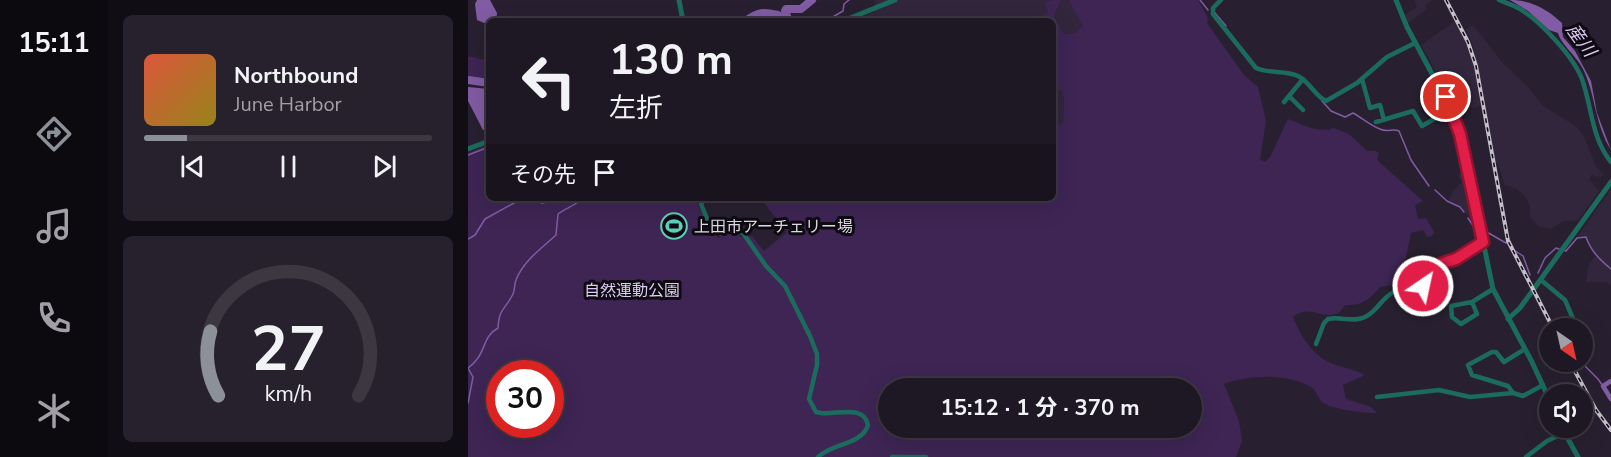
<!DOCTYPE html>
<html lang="ja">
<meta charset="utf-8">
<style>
:root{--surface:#1e1824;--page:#26212c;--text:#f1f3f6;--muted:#a1a0a6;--line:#3c3741;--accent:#8c9099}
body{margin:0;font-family:"Nunito Sans","Noto Sans JP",sans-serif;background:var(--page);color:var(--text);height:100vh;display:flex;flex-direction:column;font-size:22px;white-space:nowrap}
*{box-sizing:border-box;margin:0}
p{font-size:20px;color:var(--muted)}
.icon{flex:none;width:33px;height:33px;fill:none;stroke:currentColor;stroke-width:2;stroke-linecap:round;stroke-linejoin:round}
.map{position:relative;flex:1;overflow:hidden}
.drawer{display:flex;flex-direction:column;gap:15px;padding:15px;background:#100d14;width:360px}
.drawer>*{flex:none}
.hud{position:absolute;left:18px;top:18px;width:570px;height:183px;border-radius:9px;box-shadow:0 6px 24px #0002,0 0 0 2px var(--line);background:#1e1824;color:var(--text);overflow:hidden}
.needle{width:39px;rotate:146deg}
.controls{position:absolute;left:1071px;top:318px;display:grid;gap:12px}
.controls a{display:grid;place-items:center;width:54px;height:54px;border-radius:50%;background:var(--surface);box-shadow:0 6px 24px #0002,0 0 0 2px var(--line);font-size:30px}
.speed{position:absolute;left:18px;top:360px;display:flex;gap:12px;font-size:30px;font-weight:700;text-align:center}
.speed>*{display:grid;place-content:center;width:78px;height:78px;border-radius:50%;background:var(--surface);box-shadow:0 6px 24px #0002,0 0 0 2px var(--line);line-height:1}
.speed .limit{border:9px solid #d22;background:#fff;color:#111}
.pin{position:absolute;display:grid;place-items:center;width:51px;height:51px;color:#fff;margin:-26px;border:3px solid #fff;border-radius:50%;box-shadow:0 2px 6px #0007}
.me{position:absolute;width:66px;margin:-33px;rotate:34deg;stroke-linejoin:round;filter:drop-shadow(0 0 4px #0008)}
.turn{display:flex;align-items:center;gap:21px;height:126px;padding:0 24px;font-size:27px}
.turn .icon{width:78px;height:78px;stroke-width:2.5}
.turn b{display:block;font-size:42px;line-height:51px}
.then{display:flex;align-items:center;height:57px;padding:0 24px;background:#0003;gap:12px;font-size:22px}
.drawer .tile{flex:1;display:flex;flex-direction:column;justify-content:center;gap:9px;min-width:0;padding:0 21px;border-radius:9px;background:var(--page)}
.drawer .dial{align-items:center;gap:0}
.dial svg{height:156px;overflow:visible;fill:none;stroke:var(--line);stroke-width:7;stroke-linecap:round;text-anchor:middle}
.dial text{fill:var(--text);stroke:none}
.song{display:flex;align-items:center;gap:18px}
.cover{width:72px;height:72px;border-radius:9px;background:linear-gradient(135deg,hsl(10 70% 55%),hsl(50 70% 35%))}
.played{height:6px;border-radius:3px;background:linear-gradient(90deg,var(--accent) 15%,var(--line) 15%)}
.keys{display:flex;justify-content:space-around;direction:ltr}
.trip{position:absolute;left:410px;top:378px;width:324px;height:60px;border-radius:30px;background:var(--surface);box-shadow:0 6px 24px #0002,0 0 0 2px var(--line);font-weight:700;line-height:60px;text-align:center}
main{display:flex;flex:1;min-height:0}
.dock{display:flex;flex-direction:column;width:108px;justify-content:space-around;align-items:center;background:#0c0a0e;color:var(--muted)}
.dock .icon{width:42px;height:42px}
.dock .selected{color:var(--accent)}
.dock b{font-size:27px;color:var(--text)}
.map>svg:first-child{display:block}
.built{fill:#31263c}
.green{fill:#3e2554;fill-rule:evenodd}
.water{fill:#815ba3}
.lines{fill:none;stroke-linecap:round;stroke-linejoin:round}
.stream{stroke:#815ba3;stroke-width:1.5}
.canal{stroke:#815ba3;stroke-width:4.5}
.river{stroke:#815ba3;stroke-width:8}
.minor{stroke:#1b6c5e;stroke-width:4.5}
.tertiary{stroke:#1b6c5e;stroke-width:5}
.rail-casing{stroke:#c4bfca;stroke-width:4}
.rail{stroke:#0f0b12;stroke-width:1.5;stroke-dasharray:4.5;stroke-linecap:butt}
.route-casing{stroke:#92132f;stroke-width:15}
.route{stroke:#e11d48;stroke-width:10}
.labels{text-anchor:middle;stroke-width:6;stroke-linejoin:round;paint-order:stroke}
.poi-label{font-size:16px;fill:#ddd8e3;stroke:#0f0b12;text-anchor:start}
.park-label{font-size:16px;fill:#decbf3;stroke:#0f0b12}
.water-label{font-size:18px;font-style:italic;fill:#decaf2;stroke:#0f0b12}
</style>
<main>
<nav class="dock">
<b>15:11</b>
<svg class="icon selected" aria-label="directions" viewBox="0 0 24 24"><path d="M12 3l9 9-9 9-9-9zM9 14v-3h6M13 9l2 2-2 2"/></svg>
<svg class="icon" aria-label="music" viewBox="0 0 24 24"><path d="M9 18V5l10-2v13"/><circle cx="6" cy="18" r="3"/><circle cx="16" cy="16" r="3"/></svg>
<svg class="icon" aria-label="phone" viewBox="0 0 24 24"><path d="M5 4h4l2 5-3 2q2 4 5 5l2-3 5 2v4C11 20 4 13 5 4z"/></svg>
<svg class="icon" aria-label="climate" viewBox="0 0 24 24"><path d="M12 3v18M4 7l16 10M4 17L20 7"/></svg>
</nav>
<section class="drawer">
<div class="tile">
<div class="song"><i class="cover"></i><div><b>Northbound</b><p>June Harbor</p></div></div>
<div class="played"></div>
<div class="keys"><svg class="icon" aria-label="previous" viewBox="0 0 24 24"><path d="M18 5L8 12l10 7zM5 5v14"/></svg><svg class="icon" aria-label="pause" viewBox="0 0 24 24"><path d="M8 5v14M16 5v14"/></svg><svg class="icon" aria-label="next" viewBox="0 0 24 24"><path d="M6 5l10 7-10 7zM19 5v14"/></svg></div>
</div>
<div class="tile dial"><svg viewBox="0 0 100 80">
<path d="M14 69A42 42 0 1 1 86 69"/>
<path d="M14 69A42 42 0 0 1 10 36" stroke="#8c9099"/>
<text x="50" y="56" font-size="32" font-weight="700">27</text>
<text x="50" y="72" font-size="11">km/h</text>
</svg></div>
</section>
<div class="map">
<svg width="1143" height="457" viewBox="0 0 1143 457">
<rect width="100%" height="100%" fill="#282030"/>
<path class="built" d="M406 0H584L576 4 581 13 566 21H384L409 11Z
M593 0H600L615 26 607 33 596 34 586 16Z
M946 0H964L957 6 959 9 940 23 937 14 949 7Z
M987 21 999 43 1006 65 1014 105 1004 109 999 100 987 106 953 45Z
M1005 25 1034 62 1061 88 1074 105 1109 127 1117 138 1128 167 1136 175 1133 177 1130 176 1128 177 1124 174 1121 179 1131 191 1110 220 1095 221 1083 229 1070 226 1062 217V206L1057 196 1049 189 1037 185 1030 164 1026 161 1009 64 1004 42 997 30Z
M585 90H593L596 97 595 122 585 126Z
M998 168 1007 213 1001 217 993 206 981 200 985 191 994 182 990 176Z
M1143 189V285L1138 282H1118L1121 264 1128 255 1119 237 1110 236Z"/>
<path class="green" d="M584 0H593L586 16 596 34 607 33 615 26 600 0H730L740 18 739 23 776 75 790 87 798 121 792 159 797 162 802 157 820 119C834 124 851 134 866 128L881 134 899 151H908L911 153 909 160 955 201 947 205 950 219 958 218 966 232 964 236 959 237 955 230 943 233 937 262 928 284 912 287C901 300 894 306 877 305L871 313C870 313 862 316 861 315 847 315 839 306 825 317 833 337 845 356 865 364 876 368 886 369 897 375L875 385 878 399 903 407 909 413C896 413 864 410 854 402 850 398 848 390 843 387 820 373 780 375 756 384L771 421 774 441 768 457H0V153L21 144V198H236L229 201 233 211 250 238 266 232 275 237 284 236 296 251 319 232 292 198H585V126L595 122 596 97 593 90H585V21L565 20 580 13 576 3ZM32 374H82V424H32ZM420 388H723V428H420Z
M0 56 21 61V84L0 81Z"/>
<path class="water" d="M9 0H22L29 13 28 21H21V25L9 20 7 4Z
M1042 0C1063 0 1079 9 1094 23L1095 37 1107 51 1123 81 1129 113 1143 150C1127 124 1128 98 1116 71 1110 57 1093 45 1090 33L1081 30 1060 11Z
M0 87 21 89V128L15 130 0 101Z"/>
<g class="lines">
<path class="stream" d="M732 0 740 10
M747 13 758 26
M363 18 375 11 376 4 381 0
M353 21 358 20
M854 101 863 111 877 117 885 113C894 118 902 125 912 129 920 133 924 128 931 131L943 160 961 186
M0 155 21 147
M967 190 979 201 992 207 996 212
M64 198 74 203 88 200
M94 198H96
M107 198 113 199
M1000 218 1007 229
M1017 231 1038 243 1042 241 1046 250 1055 256 1062 275
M0 239 7 235 17 219 55 198
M1096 250 1098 251 1109 238 1118 237C1123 251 1131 259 1143 269
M1070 273 1077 258 1088 248 1091 249
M1103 318 1107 328
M1119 349 1116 365 1130 379 1135 386
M0 403 5 377 0 368C19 355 13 337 30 328 31 308 37 310 45 294 47 290 46 285 48 280 55 261 74 248 88 235L90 214C98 208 106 206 114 199"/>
<path class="canal" d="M1143 381 1135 386 1143 399"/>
<path class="river" d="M278 21C290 11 296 12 310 15L313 21
M321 21 317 11 318 9H333L344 0
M0 80 21 83"/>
<path class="minor" d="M753 0 745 8V14L788 68C801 74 817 70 830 76 842 82 847 96 858 101L889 83 919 57 947 43
M1031 0C1038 3 1046 5 1052 9 1073 22 1105 56 1114 79 1124 107 1123 137 1143 162
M894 79 902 108 912 105 916 120
M821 96 835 110
M816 102 835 79
M908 122 945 111 954 126 984 109
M243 198 236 200 233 204 240 221 253 234 266 230 275 233 298 266 317 286 342 336 349 354V365L341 399 348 412 353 413C368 415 396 404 400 425 394 445 364 443 350 457
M1073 280 1097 300 1109 328
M1004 302 1009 314 993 324 984 317 983 306 1004 302 1025 289
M1114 336 1120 347
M848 344 856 323 860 319C873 316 884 323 897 317 909 312 914 297 926 292 936 287 948 291 958 284L963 267 988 259 1015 242
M1045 393 1040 386 1004 375 1000 365 1024 352H1028L1036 362 1057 349
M909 397 971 390 1002 397 1045 393 1055 396 1075 385
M424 457H458
M1058 457 1079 441 1096 433"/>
<path class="tertiary" d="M211 0 215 21
M928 0 939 27 986 115 996 151 1025 289 1064 362 1082 401
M375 21 427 0
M0 149 21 141
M1040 319 1052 308 1143 182
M1094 428 1110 457"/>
<g class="rail-casing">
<path id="rail" d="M978 0 1000 42 1008 66 1040 241 1085 328
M1102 362 1128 410 1143 430"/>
</g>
<use href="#rail" class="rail"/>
</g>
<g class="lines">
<g class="route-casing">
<path id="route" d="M955 286 959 282 963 267 988 259 1015 242 992 134 978 97"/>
</g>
<use href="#route" class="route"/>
</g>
<defs>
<g id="stadium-ring" transform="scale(1.35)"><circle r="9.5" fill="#0f0b12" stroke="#5eceb8" stroke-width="1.5"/><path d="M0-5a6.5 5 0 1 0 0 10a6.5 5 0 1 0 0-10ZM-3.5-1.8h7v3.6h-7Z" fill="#5eceb8"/></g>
</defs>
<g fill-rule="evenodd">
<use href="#stadium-ring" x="206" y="226"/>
</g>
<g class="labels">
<g class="poi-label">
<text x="226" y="232">上田市アーチェリー場</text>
</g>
<g class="park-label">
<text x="164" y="296">自然運動公園</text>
</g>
<g class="water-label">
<text transform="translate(1113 40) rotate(54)" y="6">産川</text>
</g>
</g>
</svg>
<div class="controls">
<a><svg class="needle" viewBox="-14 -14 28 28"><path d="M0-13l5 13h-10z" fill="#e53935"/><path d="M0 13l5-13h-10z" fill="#a1a0a6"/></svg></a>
<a><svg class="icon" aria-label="sound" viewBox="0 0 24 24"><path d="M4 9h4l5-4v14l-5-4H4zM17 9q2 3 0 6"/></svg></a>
</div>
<div class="speed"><div class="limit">30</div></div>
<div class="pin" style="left:978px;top:97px;background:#d93025"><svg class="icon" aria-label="arrive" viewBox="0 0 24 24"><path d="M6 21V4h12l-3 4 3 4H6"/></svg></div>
<svg class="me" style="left:955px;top:286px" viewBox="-20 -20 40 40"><circle r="17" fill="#e11d48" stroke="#fff" stroke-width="3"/><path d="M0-11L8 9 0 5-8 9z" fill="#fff"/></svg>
<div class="trip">15:12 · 1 分 · 370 m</div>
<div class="hud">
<div class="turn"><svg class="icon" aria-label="left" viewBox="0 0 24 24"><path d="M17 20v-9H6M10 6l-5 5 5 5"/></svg><div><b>130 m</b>左折</div></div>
<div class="then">その先<svg class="icon" aria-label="arrive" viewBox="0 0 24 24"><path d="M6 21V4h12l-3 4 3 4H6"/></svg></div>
</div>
</div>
</main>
